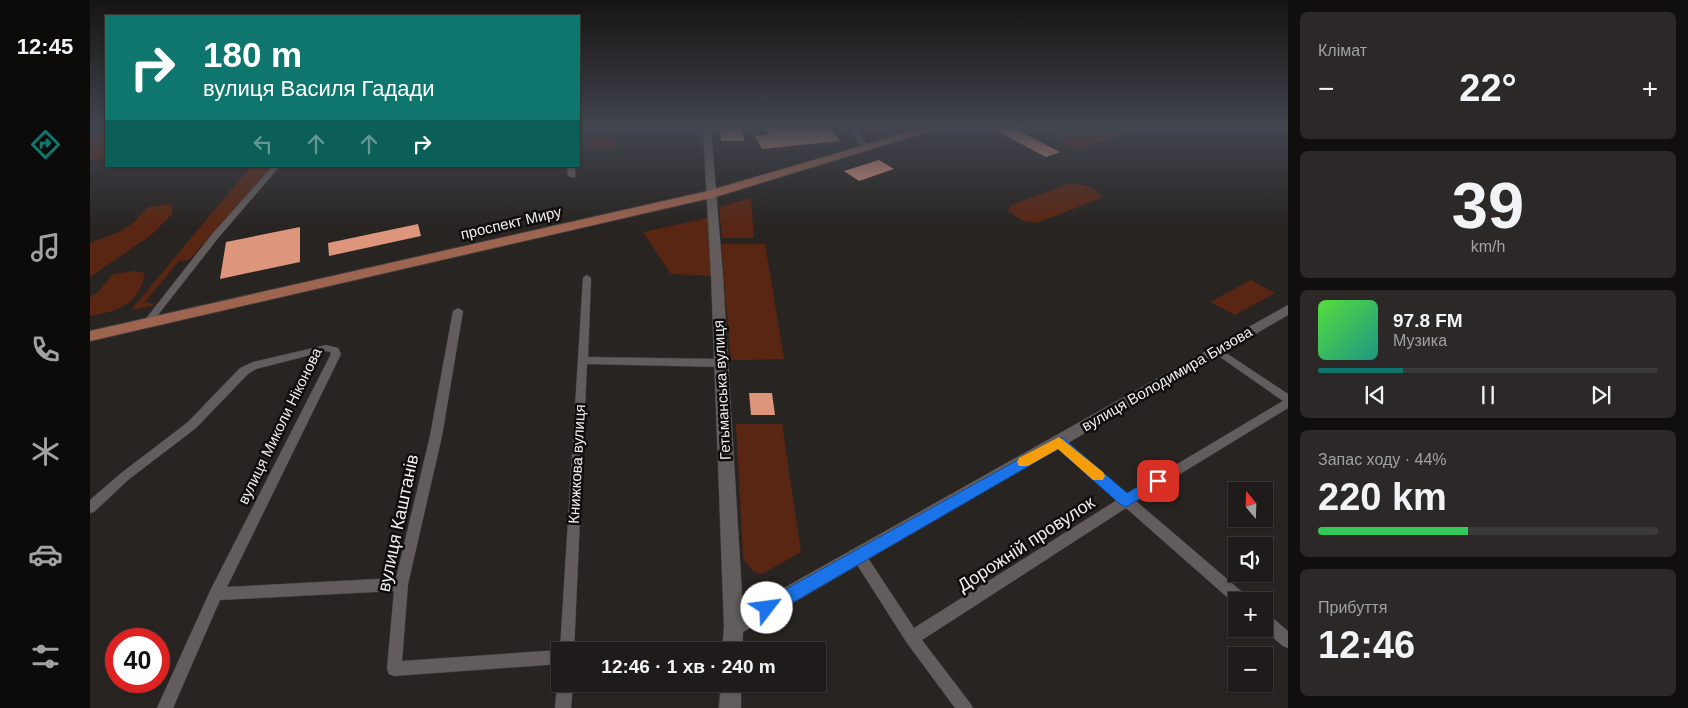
<!DOCTYPE html>
<html lang="uk">
<meta charset="utf-8">
<style>
:root{--surface:#1e1b1a;--page:#2b2827;--text:#f1f3f6;--muted:#a1a1a2;--line:#3c3939;--accent:#0f766e}
body{margin:0;font-family:Helvetica,sans-serif;background:var(--page);color:var(--text);height:100vh;display:flex;flex-direction:column;font-size:19px;white-space:nowrap}
*{box-sizing:border-box;margin:0}
p{font-size:16px;color:var(--muted)}
.icon{flex:none;width:28px;height:28px;fill:none;stroke:currentColor;stroke-width:2;stroke-linecap:round;stroke-linejoin:round}
.map{position:relative;flex:1;overflow:hidden}
.panel{display:flex;flex-direction:column;gap:12px;padding:12px;background:#100f0e;width:400px}
.panel>*{flex:none}
.guide{position:absolute;left:15px;top:15px;width:475px;height:152px;border-radius:0px;box-shadow:0 1px 4px #0004,0 0 0 1px var(--line);background:#0f766e;color:#fff;overflow:hidden}
.needle{width:32px;rotate:341deg}
.buttons{position:absolute;left:1138px;top:482px;display:grid;gap:10px}
.buttons a{display:grid;place-items:center;width:45px;height:45px;border-radius:0px;background:var(--surface);box-shadow:0 1px 4px #0004,0 0 0 1px var(--line);font-size:25px}
.speed{position:absolute;left:15px;top:628px;display:flex;gap:10px;font-size:25px;font-weight:700;text-align:center}
.speed>*{display:grid;place-content:center;width:65px;height:65px;border-radius:50%;background:var(--surface);box-shadow:0 1px 4px #0004,0 0 0 1px var(--line);line-height:1}
.speed .limit{border:8px solid #d22;background:#fff;color:#111}
.pin{position:absolute;display:grid;place-items:center;width:42px;height:42px;color:#fff;margin:-21px;border-radius:10px;box-shadow:0 2px 8px #0006}
.me{position:absolute;width:55px;margin:-28px;rotate:60deg;stroke-linejoin:round;filter:drop-shadow(0 0 4px #0008)}
.turn{display:flex;align-items:center;gap:18px;height:105px;padding:0 15px;font-size:22px}
.turn .icon{width:65px;height:65px;stroke-width:2.5}
.turn b{display:block;font-size:35px;line-height:42px}
.lanes{display:flex;align-items:center;height:48px;padding:0 15px;background:#0003;justify-content:center;gap:25px;direction:ltr}
.lanes .off{opacity:.35}
.big{font-size:38px;font-weight:700;line-height:1.1}
.panel .tile{flex:1;display:flex;flex-direction:column;justify-content:center;gap:8px;min-width:0;padding:0 18px;border-radius:8px;background:var(--page)}
.panel .dial{align-items:center;gap:0}
.dial b{font-size:65px;line-height:1}
.song{display:flex;align-items:center;gap:15px}
.cover{width:60px;height:60px;border-radius:8px;background:linear-gradient(135deg,hsl(110 70% 55%),hsl(170 70% 35%))}
.played{height:5px;border-radius:2px;background:linear-gradient(90deg,var(--accent) 25%,var(--line) 25%)}
.keys{display:flex;justify-content:space-around;direction:ltr}
.heat{display:flex;justify-content:space-between;align-items:center;font-size:28px;direction:ltr}
.charge{height:8px;border-radius:4px;background:linear-gradient(90deg,#34c759 44%,var(--line) 0)}
.trip{position:absolute;left:461px;top:642px;width:275px;height:50px;border-radius:0px;background:var(--surface);box-shadow:0 1px 4px #0004,0 0 0 1px var(--line);font-weight:700;line-height:50px;text-align:center}
main{display:flex;flex:1;min-height:0}
.tab-bar{display:flex;flex-direction:column;width:90px;justify-content:space-around;align-items:center;background:#0c0b0a;color:var(--muted)}
.tab-bar .icon{width:35px;height:35px}
.tab-bar .active{color:var(--accent)}
.tab-bar b{font-size:22px;color:var(--text)}
.map>svg:first-child{display:block}
.green{fill:#592613}
.building{fill:#dd957c}
.lines{fill:none;stroke-linecap:round;stroke-linejoin:round}
.street-casing{stroke:#423e3e;stroke-width:1}
.secondary-casing{stroke:#423e3e;stroke-width:1}
.primary-casing{stroke:#423e3e;stroke-width:2}
.street{fill:#625d5c;fill-rule:evenodd}
.secondary{fill:#625d5c;fill-rule:evenodd}
.primary{fill:#9d644f;fill-rule:evenodd}
.route{fill:#1a73e8;stroke:#114b97}
.slow{fill:#f59e0b}
.labels{text-anchor:middle;stroke-width:5;stroke-linejoin:round;paint-order:stroke}
.street-label{font-size:15px;fill:#f1eeed;stroke:#0f0e0d}
.near-street-label{font-size:18px;fill:#f1eeed;stroke:#0f0e0d}
</style>
<main>
<nav class="tab-bar">
<b>12:45</b>
<svg class="icon active" aria-label="directions" viewBox="0 0 24 24"><path d="M12 3l9 9-9 9-9-9zM9 14v-3h6M13 9l2 2-2 2"/></svg>
<svg class="icon" aria-label="music" viewBox="0 0 24 24"><path d="M9 18V5l10-2v13"/><circle cx="6" cy="18" r="3"/><circle cx="16" cy="16" r="3"/></svg>
<svg class="icon" aria-label="phone" viewBox="0 0 24 24"><path d="M5 4h4l2 5-3 2q2 4 5 5l2-3 5 2v4C11 20 4 13 5 4z"/></svg>
<svg class="icon" aria-label="climate" viewBox="0 0 24 24"><path d="M12 3v18M4 7l16 10M4 17L20 7"/></svg>
<svg class="icon" aria-label="car" viewBox="0 0 24 24"><path d="M5 17H2v-5l4-1 3-4h7l3 4 3 1v5h-3M9 17h6M6 11h13"/><circle cx="7" cy="17" r="2"/><circle cx="17" cy="17" r="2"/></svg>
<svg class="icon" aria-label="filters" viewBox="0 0 24 24"><path d="M4 7h16M4 17h16"/><circle cx="9" cy="7" r="2"/><circle cx="15" cy="17" r="2"/></svg>
</nav>
<div class="map">
<svg width="1198" height="708" viewBox="0 0 1198 708">
<rect width="100%" height="100%" fill="#282422"/>
<path class="green" d="M0 128H16V158L0 160Z
M1003 128H1049L987 150 965 137 975 134 982 135Z
M529 138 528 147 495 148 496 139Z
M161 166H183L99 260 89 261 55 302 64 304 62 306 41 310Z
M978 184C989 183 1008 187 1011 198L947 223 933 221 918 211 921 205Z
M661 198 664 238H632L629 207Z
M81 204 83 213 60 236 0 277V243L27 233 43 223 58 207Z
M622 217 627 276 581 274 553 232Z
M631 244H675L694 359 641 360Z
M44 271 55 273C49 305 28 311 0 316V297L8 292 23 274Z
M1161 280 1185 293 1145 315 1120 302Z
M646 424H692L711 552 672 574 664 572 653 559Z"/>
<path class="building" d="M630 128H652L654 141H631Z
M675 128H740L750 141 672 149 665 136 679 135Z
M901 128H923L970 152 956 157Z
M789 160 804 169 769 181 754 171Z
M328 224 331 236 239 256 238 243Z
M210 227V262L130 279 136 242Z
M659 393H682L685 415H661Z"/>
<g class="lines">
<g class="street-casing">
<path id="street" d="M763 128H769L771 139 781 147V149H777L766 141Z
M183 166H190L129 237 60 325H54L52 323 54 321 123 233Z
M477 166H485V178L478 176Z
M497 275 501 278 498 357 631 359 636 363 631 367 497 364 484 651H470V664L304 676 299 674 297 669 304 591 130 600 83 708H67L121 589 241 354 240 352 236 351 166 369 158 374 106 428 38 480 4 512 0 513V500L30 474 98 422 150 368 163 362 236 345 248 348 251 354 137 587 306 578 340 436 363 311 368 308 373 311 352 436 318 584 312 661 470 650 493 278Z
M1127 347 1198 394V408L1046 501 1157 596 1159 601H1146V605L1036 508 832 640 880 703 883 708H865L817 643 764 560 762 556 764 552 769 550 774 552 824 628 1027 500 965 445 963 442 965 439 969 438 973 439 1037 494 1193 401 1123 352 1122 350Z
M1174 613 1179 615 1198 631V648L1193 646 1173 629Z
M470 678V684H483L481 708H465L467 684Z"/>
</g>
<g class="secondary-casing">
<path id="secondary" d="M613 128H621L633 276 653 611 1198 305V315L653 632 652 651H632L634 627 621 276Z
M631 684H651V708H629Z"/>
</g>
<g class="primary-casing">
<path id="primary" d="M833 128H850L625 197 0 341V331L618 191Z"/>
</g>
<use href="#street" class="street"/>
<use href="#secondary" class="secondary"/>
<use href="#primary" class="primary"/>
</g>
<linearGradient id="sky" x2="0" y2="1"><stop stop-color="#161413"/><stop offset="0.56" stop-color="#42454f"/><stop offset="1" stop-color="#42454f" stop-opacity="0"/></linearGradient>
<rect width="1198" height="227" fill="url(#sky)"/>
<path class="route" d="M969 437 973 438 1037 493 1068 475 1073 477 1075 481 1073 485 1036 507 1031 505 968 449 683 614 677 616 671 614 669 608 671 603Z"/>
<path class="slow" d="M969 437 1013 472 1015 476 1013 480H1003L968 449 938 466H929L927 462 929 458Z"/>
<g class="labels">
<g class="street-label">
<text transform="translate(421 223) rotate(-13)" y="5">проспект Миру</text>
<text transform="translate(1077 379) rotate(-30)" y="5">вулиця Володимира Бизова</text>
<text transform="translate(632 390) rotate(-93)" y="5">Гетьманська вулиця</text>
<text transform="translate(190 426) rotate(-64)" y="5">вулиця Миколи Ніконова</text>
<text transform="translate(487 464) rotate(-87)" y="5">Книжкова вулиця</text>
</g>
<g class="near-street-label">
<text transform="translate(308 523) rotate(-78)" y="6">вулиця Каштанів</text>
<text transform="translate(936 544) rotate(-33)" y="6">Дорожній провулок</text>
</g>
</g>
</svg>
<div class="buttons">
<a><svg class="needle" viewBox="-14 -14 28 28"><path d="M0-13l5 13h-10z" fill="#e53935"/><path d="M0 13l5-13h-10z" fill="#a1a1a2"/></svg></a>
<a><svg class="icon" aria-label="sound" viewBox="0 0 24 24"><path d="M4 9h4l5-4v14l-5-4H4zM17 9q2 3 0 6"/></svg></a>
<a>+</a>
<a>−</a>
</div>
<div class="speed"><div class="limit">40</div></div>
<div class="pin" style="left:1068px;top:481px;background:#d93025"><svg class="icon" aria-label="arrive" viewBox="0 0 24 24"><path d="M6 21V4h12l-3 4 3 4H6"/></svg></div>
<svg class="me" style="left:677px;top:608px" viewBox="-20 -20 40 40"><circle r="19" fill="#fff"/><path d="M0-13L10 11 0 6-10 11z" fill="#1a73e8"/></svg>
<div class="trip">12:46 · 1 хв · 240 m</div>
<div class="guide">
<div class="turn"><svg class="icon" aria-label="right" viewBox="0 0 24 24"><path d="M7 20v-9h11M14 6l5 5-5 5"/></svg><div><b>180 m</b>вулиця Василя Гадади</div></div>
<div class="lanes"><svg class="icon off" aria-label="left" viewBox="0 0 24 24"><path d="M17 20v-9H6M10 6l-5 5 5 5"/></svg><svg class="icon off" aria-label="ahead" viewBox="0 0 24 24"><path d="M12 20V5M6 11l6-6 6 6"/></svg><svg class="icon off" aria-label="ahead" viewBox="0 0 24 24"><path d="M12 20V5M6 11l6-6 6 6"/></svg><svg class="icon" aria-label="right" viewBox="0 0 24 24"><path d="M7 20v-9h11M14 6l5 5-5 5"/></svg></div>
</div>
</div>
<section class="panel">
<div class="tile"><p>Клімат</p>
<div class="heat"><a>−</a><b class="big">22°</b><a>+</a></div>
</div>
<div class="tile dial"><b>39</b><p>km/h</p></div>
<div class="tile">
<div class="song"><i class="cover"></i><div><b>97.8 FM</b><p>Музика</p></div></div>
<div class="played"></div>
<div class="keys"><svg class="icon" aria-label="previous" viewBox="0 0 24 24"><path d="M18 5L8 12l10 7zM5 5v14"/></svg><svg class="icon" aria-label="pause" viewBox="0 0 24 24"><path d="M8 5v14M16 5v14"/></svg><svg class="icon" aria-label="next" viewBox="0 0 24 24"><path d="M6 5l10 7-10 7zM19 5v14"/></svg></div>
</div>
<div class="tile"><p>Запас ходу · 44%</p><b class="big">220 km</b><div class="charge"></div></div>
<div class="tile"><p>Прибуття</p><b class="big">12:46</b></div>
</section>
</main>
